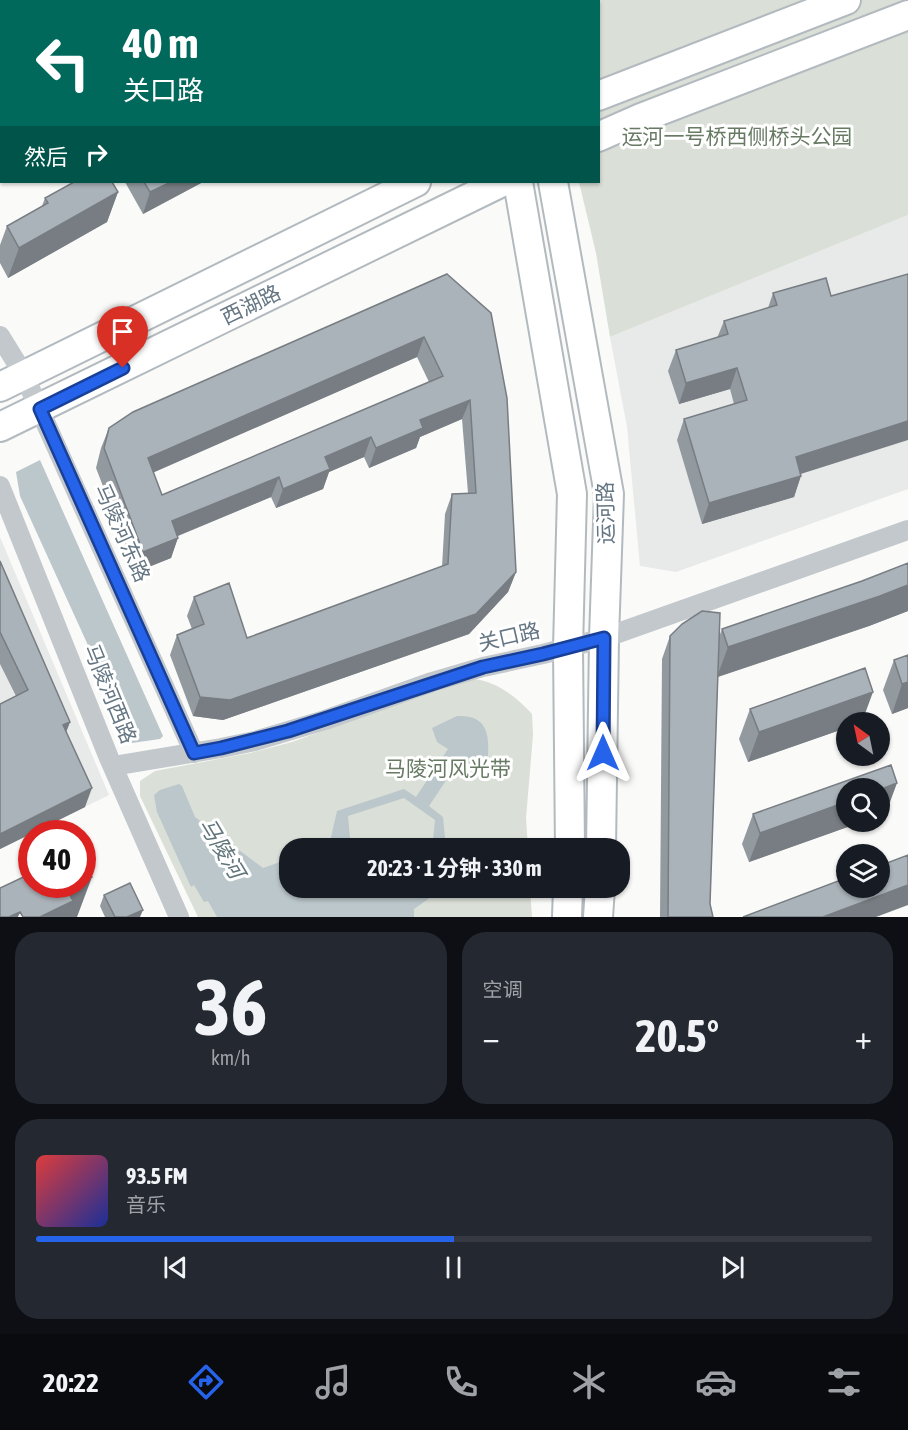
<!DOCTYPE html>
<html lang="zh">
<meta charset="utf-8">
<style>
:root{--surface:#171b24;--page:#242831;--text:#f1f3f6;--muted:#9ea1a6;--line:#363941;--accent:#2563eb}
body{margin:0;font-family:"Asap Condensed","Noto Sans SC",sans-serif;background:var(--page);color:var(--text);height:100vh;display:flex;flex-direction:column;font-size:22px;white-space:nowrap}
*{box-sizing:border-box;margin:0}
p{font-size:20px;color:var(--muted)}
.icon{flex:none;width:33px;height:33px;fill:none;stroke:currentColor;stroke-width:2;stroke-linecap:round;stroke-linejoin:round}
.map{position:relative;height:917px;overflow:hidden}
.drawer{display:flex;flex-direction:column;gap:15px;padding:15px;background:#0d0f14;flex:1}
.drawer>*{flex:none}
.guide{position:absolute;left:0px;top:0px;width:600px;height:183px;box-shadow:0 2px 4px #0004;background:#00695c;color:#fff;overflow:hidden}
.needle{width:39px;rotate:327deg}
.fabs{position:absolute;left:836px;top:712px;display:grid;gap:12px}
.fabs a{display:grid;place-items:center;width:54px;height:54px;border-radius:50%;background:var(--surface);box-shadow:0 2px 4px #0004;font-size:30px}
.speed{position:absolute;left:18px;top:820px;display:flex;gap:12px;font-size:30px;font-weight:700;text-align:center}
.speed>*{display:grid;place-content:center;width:78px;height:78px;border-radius:50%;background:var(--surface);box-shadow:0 2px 4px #0004;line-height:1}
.speed .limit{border:9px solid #d22;background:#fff;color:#111}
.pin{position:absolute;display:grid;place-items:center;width:51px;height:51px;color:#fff;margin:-62px -26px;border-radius:50% 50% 50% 0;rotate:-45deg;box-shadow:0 0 6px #0007}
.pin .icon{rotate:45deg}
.me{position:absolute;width:66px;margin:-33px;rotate:0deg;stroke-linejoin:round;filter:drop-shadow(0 0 4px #0008)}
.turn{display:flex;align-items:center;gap:21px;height:126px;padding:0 24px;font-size:27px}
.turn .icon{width:78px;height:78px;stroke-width:2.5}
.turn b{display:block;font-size:42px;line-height:51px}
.then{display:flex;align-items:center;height:57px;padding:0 24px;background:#0003;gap:12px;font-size:22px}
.big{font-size:45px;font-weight:700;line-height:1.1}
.drawer .widget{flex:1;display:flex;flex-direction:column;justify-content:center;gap:9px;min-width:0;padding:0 21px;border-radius:24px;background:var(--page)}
.drawer .dial{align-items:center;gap:0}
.dial b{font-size:78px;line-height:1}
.song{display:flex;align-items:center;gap:18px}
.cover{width:72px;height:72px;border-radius:9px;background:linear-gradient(135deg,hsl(0 70% 55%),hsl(230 70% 35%))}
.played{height:6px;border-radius:3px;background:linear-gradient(90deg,var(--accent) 50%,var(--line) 50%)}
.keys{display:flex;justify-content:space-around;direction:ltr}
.heat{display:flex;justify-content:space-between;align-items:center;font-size:33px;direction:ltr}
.drawer .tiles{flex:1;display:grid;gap:15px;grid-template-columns:1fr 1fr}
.widget:last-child{grid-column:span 2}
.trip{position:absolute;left:279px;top:838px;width:351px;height:60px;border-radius:24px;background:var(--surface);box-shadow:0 2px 4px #0004;font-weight:700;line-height:60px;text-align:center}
.tabs{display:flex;height:96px;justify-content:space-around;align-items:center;background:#090b0e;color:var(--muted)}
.tabs .icon{width:42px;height:42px}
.tabs .active{color:var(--accent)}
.tabs b{font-size:27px;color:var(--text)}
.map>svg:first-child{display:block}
.built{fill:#e8e9e9}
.green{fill:#dadfd7}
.water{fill:#bbc7cb}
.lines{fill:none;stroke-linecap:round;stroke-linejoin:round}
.secondary-casing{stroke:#b3babf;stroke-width:32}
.street{stroke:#c3c8cc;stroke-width:20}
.secondary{stroke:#fff;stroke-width:28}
.wall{fill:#929a9f;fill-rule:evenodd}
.shaded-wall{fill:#777d82}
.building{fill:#aab3b9;stroke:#777d82;stroke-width:1.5;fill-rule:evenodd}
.route-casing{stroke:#184099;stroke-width:15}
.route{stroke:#2563eb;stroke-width:10}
.labels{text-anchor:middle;stroke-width:6;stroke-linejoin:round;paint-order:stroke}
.park-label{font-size:21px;fill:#687a64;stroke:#fff}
.street-label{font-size:21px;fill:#657683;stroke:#fff}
.water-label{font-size:22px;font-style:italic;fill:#60757c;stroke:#fff}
</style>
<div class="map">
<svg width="908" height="917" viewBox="0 0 908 917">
<rect width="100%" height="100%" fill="#fafaf8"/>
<path class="built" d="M908 215V489L676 572 640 566 627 427 610 337Z
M0 537 109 795 0 849Z"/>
<path class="green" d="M537 0H908V215L610 337 596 253 579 182H598V2Z
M474 679C498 682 516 697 532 714L533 735 526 818 528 849H290V888H530L532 917H198L140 796V781L155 771 250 753 292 742 407 700Z"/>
<path class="water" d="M40 460 163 736 160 739 132 743 128 738V733L20 496 16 472Z
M457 716C493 714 489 743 487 768H475L461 758 429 806 443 817 446 849H432L435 820 404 798 348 816 351 849H320L329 846 337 811 404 789 416 797 448 749 437 742 432 728Z
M179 784 182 786 195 817 263 868 289 859 290 888H412L417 893 426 888H444L414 909V917H217L208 901 204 902 194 885 191 887 157 812 154 795 160 790Z"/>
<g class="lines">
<g class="secondary-casing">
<path id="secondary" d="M491 0V2
M598 96 846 0
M598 137 641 118 908 15
M518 182 572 494 568 648 570 849
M553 182 609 494 604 638 601 849
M0 387 416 182
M0 427 502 182
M567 917 568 888
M598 917 600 888"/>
</g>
<path class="street" d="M0 336 24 375 194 753
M0 486 109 758 179 917
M113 766 221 748 255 741 325 720 432 682 483 667 543 654 604 638 908 530"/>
<use href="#secondary" class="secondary"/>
</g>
<path class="wall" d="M130 0H206L207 2H131Z
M125 182H203L143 214Z
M118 192 107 222 8 278 0 263V245L7 226 42 206 45 198Z
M447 274 516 572 508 592 469 634 223 720 193 716 170 655 177 635 192 629 187 616 194 597 247 638 442 567 445 514 452 494 468 493 462 419 420 437 416 448 369 468 364 457 329 472 323 489 276 508 271 497 178 536 171 558 136 572 96 468 101 448 109 428ZM417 357 429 382 162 495 153 472Z
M826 278 801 474 794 497 702 524 677 440 684 419 734 404 730 389 679 404 668 371 676 350 717 338 724 321 768 308 773 293Z
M0 561 70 722 66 732 85 807 0 849V704L16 696 0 664Z
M908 563V611L869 626 718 677 710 904 713 917H660L662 659 670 636 719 637 722 629 862 581Z
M908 655V708L892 714 883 690 894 660Z
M750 709 862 722 860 723H846V728L748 762 739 739Z
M886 813 749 862 742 844 753 814Z
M104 895 140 917H105L100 906Z"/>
<path class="shaded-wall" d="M2 44V69L0 70V45Z
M0 143H2V167L0 168Z
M171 182H203L143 214 150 192Z
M118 192 107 222 8 278 19 248Z
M424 337 417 357 141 478 148 458Z
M737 368 730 389 679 404 686 383Z
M470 400 462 419 420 437 416 448 369 468 376 448 420 420Z
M908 421V440L788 478 796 457Z
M371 437 364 457 329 472 323 489 276 508 283 489 325 457Z
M801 476 794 497 702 524 709 503Z
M279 477 271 497 165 541 172 521Z
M178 538 171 558 136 572 143 552Z
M516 572 508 592 469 634 223 720 193 716 200 697Z
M908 585V611L869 626 717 677 728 647Z
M908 682V708L892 714 902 684Z
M873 692 862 722 860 723H846V728L748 762 759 732Z
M70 722 63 740V725Z
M897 783 886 813 879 816V790Z
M92 788 85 807 0 849V834Z
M846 802V822H862L749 862 760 833Z
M92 877 77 917H40L67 890 76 885H82V882Z
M908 885V905L876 917H823Z
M143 910 140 917H127Z
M20 912 18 917H9Z"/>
<path class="building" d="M153 0H206L207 2H154Z
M372 0H412V2H369Z
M2 11V44L0 45V12Z
M2 116V143H0V117Z
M74 182H112L118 192 19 248 7 226 48 203 45 198Z
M144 182H171L150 192Z
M447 274 491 313 507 398 516 572 476 614 230 700 200 697 177 635 204 624 194 597 229 583 247 638 448 564 452 494 476 493 470 400 420 420 423 428 376 448 371 437 325 457 330 469 283 489 279 477 172 521 178 538 143 552 104 448 109 428 133 412ZM424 337 443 376 162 495 148 458Z
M908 274V421L796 457 801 476 709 503 684 419 747 400 737 368 686 383 676 350 728 334 724 321 777 305 773 293 826 278 831 296Z
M0 561 70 722 63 725 92 788 0 834V704L28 690 0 632Z
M908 563V585L880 596 728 647 722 629 862 581Z
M702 611 720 613 710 904 713 917H668L670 636 682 624Z
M908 655V682L902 684 894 660Z
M865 668 873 692 759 732 750 709Z
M891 765 897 783 879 790V789H846V802L760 833 753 814Z
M908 855V885L823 917H743L846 878V888H879V866Z
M82 859 92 877 82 882Z
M32 873V885H76L67 890 73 901 40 917H23L20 912 9 917H0V888Z
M130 883 143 910 127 917H115L104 895Z"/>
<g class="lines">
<g class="route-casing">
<path id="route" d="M123 368 40 409 194 753 221 748 288 731 483 667 543 654 604 638 603 753"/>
</g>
<use href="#route" class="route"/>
</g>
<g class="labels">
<g class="park-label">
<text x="737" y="144">运河一号桥西侧桥头公园</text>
<text x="448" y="776">马陵河风光带</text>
</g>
<g class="street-label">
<text transform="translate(251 305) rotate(-26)" y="7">西湖路</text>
<text transform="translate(606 513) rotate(-91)" y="7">运河路</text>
<text transform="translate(122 533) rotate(66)" y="7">马陵河东路</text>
<text transform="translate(509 637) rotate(-13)" y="7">关口路</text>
<text transform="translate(110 694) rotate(68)" y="7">马陵河西路</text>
</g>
<g class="water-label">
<text transform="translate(222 848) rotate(59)" y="8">马陵河</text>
</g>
</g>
</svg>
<div class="fabs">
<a><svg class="needle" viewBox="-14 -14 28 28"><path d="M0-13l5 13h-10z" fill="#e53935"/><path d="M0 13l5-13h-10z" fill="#9ea1a6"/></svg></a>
<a><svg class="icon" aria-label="search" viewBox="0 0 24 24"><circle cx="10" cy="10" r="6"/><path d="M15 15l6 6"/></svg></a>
<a><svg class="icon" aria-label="layers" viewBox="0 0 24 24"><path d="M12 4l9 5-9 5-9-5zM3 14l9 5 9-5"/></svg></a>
</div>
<div class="speed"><div class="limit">40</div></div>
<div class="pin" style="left:123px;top:368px;background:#d93025"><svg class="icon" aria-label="arrive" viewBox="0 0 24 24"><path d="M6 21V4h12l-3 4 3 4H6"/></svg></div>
<svg class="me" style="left:603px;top:753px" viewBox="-20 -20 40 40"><path d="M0-17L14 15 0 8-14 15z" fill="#2563eb" stroke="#fff" stroke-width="4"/></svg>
<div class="trip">20:23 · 1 分钟 · 330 m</div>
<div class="guide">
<div class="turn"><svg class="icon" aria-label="left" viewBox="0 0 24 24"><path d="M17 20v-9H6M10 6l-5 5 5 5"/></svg><div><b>40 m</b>关口路</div></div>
<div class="then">然后<svg class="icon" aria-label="right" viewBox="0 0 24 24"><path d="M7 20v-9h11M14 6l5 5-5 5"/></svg></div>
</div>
</div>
<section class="drawer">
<div class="tiles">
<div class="widget dial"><b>36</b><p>km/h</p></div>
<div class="widget"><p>空调</p>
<div class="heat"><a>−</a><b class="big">20.5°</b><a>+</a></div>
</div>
<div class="widget">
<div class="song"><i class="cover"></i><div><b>93.5 FM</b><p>音乐</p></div></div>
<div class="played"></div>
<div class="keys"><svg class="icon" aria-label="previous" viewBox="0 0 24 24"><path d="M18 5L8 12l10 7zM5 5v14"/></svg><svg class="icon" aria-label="pause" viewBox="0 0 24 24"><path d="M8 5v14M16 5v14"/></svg><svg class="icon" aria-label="next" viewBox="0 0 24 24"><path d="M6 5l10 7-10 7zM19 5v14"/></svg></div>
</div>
</div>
</section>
<nav class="tabs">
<b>20:22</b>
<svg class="icon active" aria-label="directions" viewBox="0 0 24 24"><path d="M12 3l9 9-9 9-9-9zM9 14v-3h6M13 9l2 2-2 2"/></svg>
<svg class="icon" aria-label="music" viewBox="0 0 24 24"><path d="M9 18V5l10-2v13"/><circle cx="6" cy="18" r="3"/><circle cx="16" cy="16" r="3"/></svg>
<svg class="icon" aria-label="phone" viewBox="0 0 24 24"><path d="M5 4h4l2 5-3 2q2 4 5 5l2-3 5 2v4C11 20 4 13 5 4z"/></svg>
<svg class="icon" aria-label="climate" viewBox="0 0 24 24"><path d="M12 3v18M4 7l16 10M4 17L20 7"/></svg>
<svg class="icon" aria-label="car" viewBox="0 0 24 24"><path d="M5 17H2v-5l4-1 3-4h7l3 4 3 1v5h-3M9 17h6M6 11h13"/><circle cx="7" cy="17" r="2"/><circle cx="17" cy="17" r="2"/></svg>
<svg class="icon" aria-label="filters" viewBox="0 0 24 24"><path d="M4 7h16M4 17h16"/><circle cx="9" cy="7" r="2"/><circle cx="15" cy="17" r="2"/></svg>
</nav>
